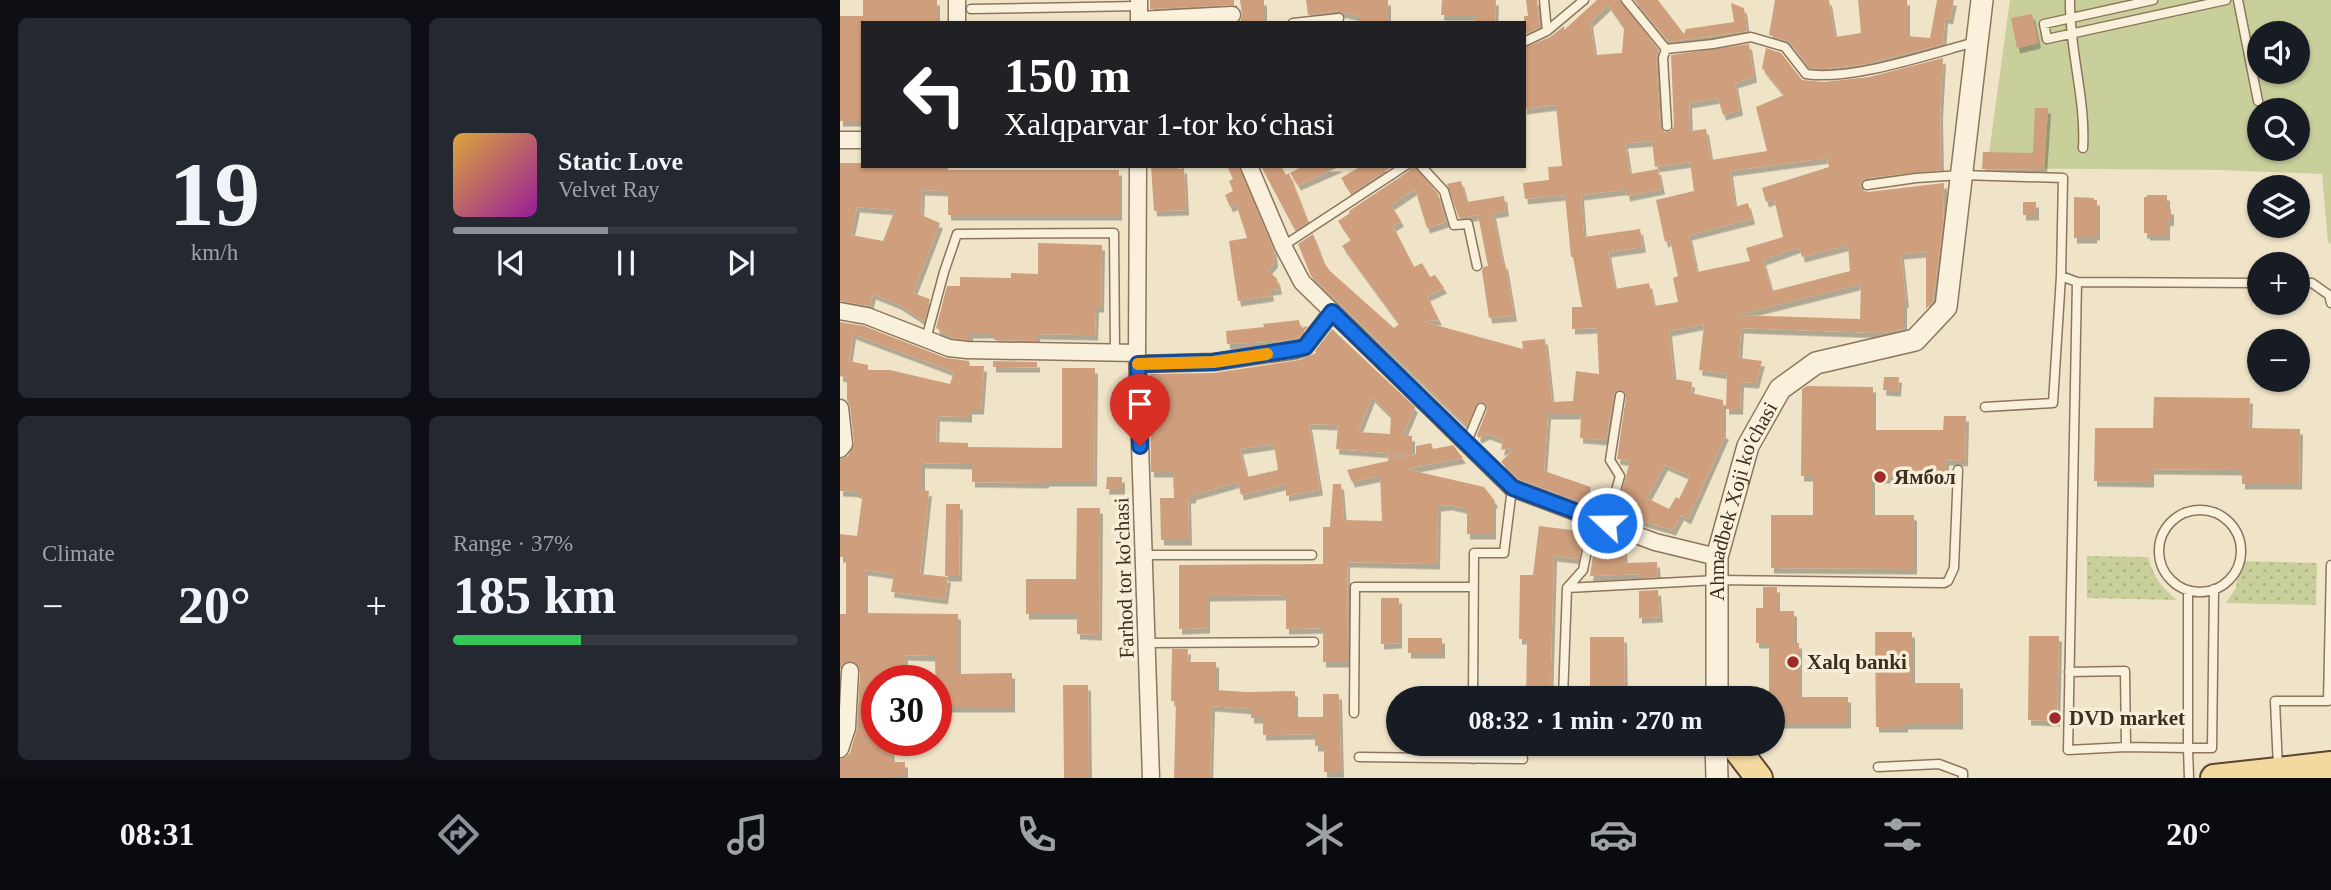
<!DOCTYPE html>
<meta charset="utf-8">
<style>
:root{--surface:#171b24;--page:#242831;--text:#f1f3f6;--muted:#9ea1a6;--line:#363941;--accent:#8c9099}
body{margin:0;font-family:Georgia,serif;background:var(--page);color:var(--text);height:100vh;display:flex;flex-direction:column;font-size:26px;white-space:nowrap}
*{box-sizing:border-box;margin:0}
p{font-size:23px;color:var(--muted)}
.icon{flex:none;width:38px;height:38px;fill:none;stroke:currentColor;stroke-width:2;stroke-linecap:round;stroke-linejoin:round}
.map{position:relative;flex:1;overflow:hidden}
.sheet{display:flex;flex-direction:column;gap:18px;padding:18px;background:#0d0f14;width:840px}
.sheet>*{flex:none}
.top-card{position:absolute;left:21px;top:21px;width:665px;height:147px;border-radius:0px;box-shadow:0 2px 5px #0004;background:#202124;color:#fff;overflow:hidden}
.controls{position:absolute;left:1407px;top:21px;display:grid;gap:14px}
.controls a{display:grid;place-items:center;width:63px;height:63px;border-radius:50%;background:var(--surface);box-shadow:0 2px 5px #0004;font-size:35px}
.speed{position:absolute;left:21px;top:665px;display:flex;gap:14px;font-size:35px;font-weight:700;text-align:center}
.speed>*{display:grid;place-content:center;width:91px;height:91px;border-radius:50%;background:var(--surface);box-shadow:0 2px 5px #0004;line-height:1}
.speed .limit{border:10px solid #d22;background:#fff;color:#111}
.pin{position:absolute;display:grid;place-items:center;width:60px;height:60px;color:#fff;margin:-72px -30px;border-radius:50% 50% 50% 0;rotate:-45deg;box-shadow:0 0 7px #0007}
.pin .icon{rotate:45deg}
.me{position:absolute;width:77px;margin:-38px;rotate:291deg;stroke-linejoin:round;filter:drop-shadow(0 0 5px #0008)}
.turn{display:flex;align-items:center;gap:24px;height:147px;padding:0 28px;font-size:32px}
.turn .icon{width:91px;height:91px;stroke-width:2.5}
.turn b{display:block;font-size:49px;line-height:60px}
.big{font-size:52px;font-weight:600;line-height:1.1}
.sheet .card{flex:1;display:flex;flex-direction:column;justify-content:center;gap:10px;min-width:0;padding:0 24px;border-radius:10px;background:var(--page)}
.sheet .dial{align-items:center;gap:0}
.dial b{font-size:91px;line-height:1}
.song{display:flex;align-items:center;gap:21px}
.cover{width:84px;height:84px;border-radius:10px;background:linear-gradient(135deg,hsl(40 70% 55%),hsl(300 70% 35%))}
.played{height:7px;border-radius:4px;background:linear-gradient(90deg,var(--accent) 45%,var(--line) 45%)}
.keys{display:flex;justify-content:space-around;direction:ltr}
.heat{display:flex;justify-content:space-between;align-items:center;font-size:38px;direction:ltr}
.charge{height:10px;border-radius:5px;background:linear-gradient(90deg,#34c759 37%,var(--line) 0)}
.sheet .tiles{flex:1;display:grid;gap:18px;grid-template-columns:repeat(2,1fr)}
.trip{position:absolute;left:546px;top:686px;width:399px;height:70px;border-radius:35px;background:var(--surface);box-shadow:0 2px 5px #0004;font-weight:600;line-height:70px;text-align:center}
.tabs{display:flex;height:112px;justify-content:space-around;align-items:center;background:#090b0e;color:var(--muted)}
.tabs .icon{width:49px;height:49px}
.tabs .on{color:var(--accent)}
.tabs b{font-size:32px;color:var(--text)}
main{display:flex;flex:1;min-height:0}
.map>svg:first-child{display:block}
.grass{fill:url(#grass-dots)}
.green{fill:#c9cf9b;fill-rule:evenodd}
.building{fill:#cf9f7d;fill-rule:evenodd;filter:url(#shadow)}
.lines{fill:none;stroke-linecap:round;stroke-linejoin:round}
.service-casing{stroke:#8d765c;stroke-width:11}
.minor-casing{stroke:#8d765c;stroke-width:19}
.tertiary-casing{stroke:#8d765c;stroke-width:24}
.primary-casing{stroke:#5b4430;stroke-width:30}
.service{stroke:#faf1dc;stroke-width:8}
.minor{stroke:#faf1dc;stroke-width:16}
.tertiary{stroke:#faf1dc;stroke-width:21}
.primary{stroke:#f3d9a0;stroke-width:26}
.route-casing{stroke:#114b97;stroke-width:18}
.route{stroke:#1a73e8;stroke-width:12}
.slow{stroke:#f59e0b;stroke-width:12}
.poi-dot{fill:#9e2a2b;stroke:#f7eed8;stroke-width:2.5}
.labels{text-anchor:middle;stroke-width:7;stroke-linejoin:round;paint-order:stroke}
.poi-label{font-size:21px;font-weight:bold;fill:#3d2e20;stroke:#f7eed8;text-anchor:start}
.street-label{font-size:21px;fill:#3d2e20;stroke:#f7eed8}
</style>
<main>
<section class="sheet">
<div class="tiles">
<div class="card dial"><b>19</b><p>km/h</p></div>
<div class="card">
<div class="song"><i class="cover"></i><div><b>Static Love</b><p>Velvet Ray</p></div></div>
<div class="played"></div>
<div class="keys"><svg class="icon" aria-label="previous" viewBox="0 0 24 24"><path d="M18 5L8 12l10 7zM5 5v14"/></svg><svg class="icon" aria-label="pause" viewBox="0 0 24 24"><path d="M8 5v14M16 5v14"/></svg><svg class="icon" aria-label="next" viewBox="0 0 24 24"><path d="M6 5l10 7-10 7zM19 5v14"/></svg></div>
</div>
<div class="card"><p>Climate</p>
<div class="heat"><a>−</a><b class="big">20°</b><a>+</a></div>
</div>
<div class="card"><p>Range · 37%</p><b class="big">185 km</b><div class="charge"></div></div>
</div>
</section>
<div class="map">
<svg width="1491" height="778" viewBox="0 0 1491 778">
<defs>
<pattern id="grass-dots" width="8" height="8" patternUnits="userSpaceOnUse" patternTransform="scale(1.75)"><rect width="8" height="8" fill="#c9cf9b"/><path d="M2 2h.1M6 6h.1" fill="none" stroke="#aeb285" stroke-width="1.8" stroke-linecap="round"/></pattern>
<filter id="shadow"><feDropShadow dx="3" dy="5.5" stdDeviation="0" flood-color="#0004"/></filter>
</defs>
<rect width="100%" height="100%" fill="#f0e4c8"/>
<path class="grass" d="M1247 556 1308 557C1313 576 1322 588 1337 600L1247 598Z
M1400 561 1477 563 1476 605 1386 603 1396 588Z"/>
<path class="green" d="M1170 0H1491V244L1488 242 1482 174 1378 170 1147 168ZM1419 33H1458V72H1419ZM1419 110H1458V149H1419Z"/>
<path class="building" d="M23 0H97V23H23V121H0V16H23Z
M310 0H394V5L310 9Z
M400 0H424V23H400L402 15Z
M466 0H548V23H519V16L490 10 491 12 468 15Z
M602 0H656L655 23H635V15H601Z
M686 0H697L700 27 684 35V16H688Z
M757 0H780L819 50 816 58 820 126 825 132 831 131 834 126 831 55 909 44 914 77 895 83 900 110 883 115 878 98 849 103 850 131 866 129 871 160 927 151 916 107 944 95 922 68 926 48 941 53 962 80 984 82 1029 77 1103 58 1100 114 1101 170 1026 178 1020 185 1022 190 1028 192 1104 183 1103 224 1093 301 1086 309V252L1061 254 1066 302H1064V329L1042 333 901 328 899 358 922 361 916 383 901 382 900 409H886L887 374 859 370 864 324 829 331 834 379 852 382 851 393 883 400V433L886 434 848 519 841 515 833 530 776 514 790 461 777 459 786 397 784 391 778 390 774 394 766 440 740 438 741 414H708L704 471 751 487 746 505 678 479 661 462 675 447 661 450 663 440 647 434 639 438 637 435 647 410 646 404 641 402 637 403 627 426 471 276 458 244 473 234 483 261 490 271 554 328 559 324 502 246 511 240 498 221 510 213 509 211 569 171 571 166H575L598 194 606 222 587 228 575 189 551 205 561 221 553 226 574 267 582 263 590 277 595 275 604 288 587 296 599 320 581 321 683 349 682 341 705 339 712 402 733 401 736 371 759 374 757 328 732 329V307H742L733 257H731L725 195 685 199 683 183 709 180 708 167 722 166 716 105 684 109V48L710 37 724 26V30ZM768 5 784 28 782 53 755 55 750 22ZM812 141 815 167 850 162 854 191 816 200 825 242 830 240 838 276 833 278 838 302 814 306 809 283 775 289 768 252 803 247 800 229 744 237 741 195 782 190H786L787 196 822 189 818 169 790 174 785 143ZM987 158 989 167 922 188 926 202 934 199 943 237 906 248 910 261 857 272 849 235 912 219 908 203 895 207 890 171ZM1008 245 1010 271 932 291 923 260 959 247 962 257ZM1021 284 1020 319 898 315H897ZM825 465 850 476 839 499 836 497 829 509 807 498Z
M794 0H818L844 34 846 29 894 22 891 3 904 8 907 31 829 42Z
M935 0H989L995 37 1021 33 1018 0H1067V36L1090 38 1097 0H1114L1110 19 1105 18 1103 44 1026 64 984 69 969 68 950 42 929 35Z
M1192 14 1198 43 1177 48 1171 18Z
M1195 108H1208L1204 170 1142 169 1143 152 1193 153Z
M0 163H23V166H108V170H279V215H108V191L82 190 81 215 100 223 73 293 90 299 84 321 58 304 33 294 30 306 0 301ZM17 207 55 210 43 241 11 235Z
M311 166H337L338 169 344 168 346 210 314 211Z
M387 166H399L434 251 435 262 428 270 437 279 439 289 430 290 431 296 398 301 389 241 407 238 396 204 390 207 385 195 393 191 389 181 393 179Z
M421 166H441L446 175 449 173 468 222 455 230Z
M463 166H501L458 185 450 173Z
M521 166H553L511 194 501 178Z
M621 181 627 202 664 196 666 211 653 213 663 264 665 263 674 316 649 318 642 271 643 267 648 266 638 215 619 218 607 184Z
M1307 195H1327V209H1331V220L1327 221V235H1307V233H1304V197H1307Z
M1234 197 1254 198V200H1257V235H1254V238H1234Z
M1183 202H1196V215H1183Z
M198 243 262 245 261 307H256L255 335 197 334V341L154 340V333H130V340H128L112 338 96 328 107 286H120V277L171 278V273L198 274Z
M459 320 461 328 468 326 459 338 444 341 387 344 386 331 424 327 423 324Z
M0 322 24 326 106 358 129 361 130 366H144L141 409H129V417L97 416 96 442 128 443V447L222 448V368H255L254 481H206V483L132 482V464L82 463V490L89 491 80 574 108 577 105 599 51 592 54 574 25 570V613L118 614V674L172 673V707H96L95 656 65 655 64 681H37V740H51L52 762H65V775H51V778H0V759L6 757 10 753 17 729 20 672 19 666 11 661 5 662 0 669V614H6V557H0V534L17 536 22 499 19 498V492L0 491V459L8 456 14 443 10 407 7 400V378L0 376ZM13 334 114 372 110 384 50 370H28V365L9 361Z
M492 329 575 407 563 435 572 436V455L556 454 554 459 576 454V446L591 443 593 449 613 445 623 458 566 469 644 487 655 501 653 504V534H627V509L610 505 598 506 597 564 507 562 508 662H483V628L446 629V595L367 596V628L339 629V565L483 564V527H490L493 484H501L504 520 542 521 540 476 512 482 507 470 548 461 549 453 496 449 498 425 469 424 480 490 446 496V484L401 495 398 482 353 495V498H348L349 540H321L320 498H334L333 472H311L310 374 374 373 459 360 476 353 475 351ZM532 397 551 416 550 434 518 432ZM434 444 438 470 407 477 400 449Z
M153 361 197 362V367H153Z
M1044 377H1059L1058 391 1043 390Z
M967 386 1033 387V430H1103L1104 416H1126L1125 461 1106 460V478H1032V515H1074V569L931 568V515H973V476H961L962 389Z
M1314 397 1410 398 1409 428 1460 429 1459 484H1402V470L1311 469V482L1254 481 1255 428H1313Z
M267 477H282V489H266Z
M106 504H120L119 576H105Z
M237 508H260L259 635 237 634V614H186V579H236Z
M699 526 756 533 754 545 750 540 743 542 739 559 714 556 710 698H686L687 639H679L680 575H693Z
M784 548 785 563 817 562 818 577 799 578V574L750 576 754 549Z
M923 587H937V611H954V643H959V697H1008V723H933V698H929V643H916V608H923Z
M818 590 820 617 799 618V591Z
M541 598H559V643L541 644Z
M1035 632H1072V683H1120V724H1065V727H1036Z
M1189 636H1219L1217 721 1188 720Z
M750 637H784L785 698H750Z
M568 638H602V653H568Z
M332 649H348L347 662H376V690L406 692 455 691V717H483V694H499L501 772H484V746H475V734L423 735V718H411V709L372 706 370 778H334L336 701H331Z
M223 685H248L249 778H224Z"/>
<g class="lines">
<g class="service-casing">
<path id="service" d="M704 0 707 31
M786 0 826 49 873 44 911 37 945 47 966 74C1011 81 1090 54 1135 42
M1230 0C1229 50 1246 98 1243 148
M1313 0 1204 24 1207 39 1386 0
M1398 0 1418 101
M131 9 299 6
M453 23 499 18
M684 42 707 31 744 0
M826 49 823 58 827 126
M581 166 604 191 614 225 628 224 637 266
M1027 185 1076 178 1121 175 1223 178 1221 276 1237 282
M443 246 565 166
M1458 283H1472L1489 295 1491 303
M86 339 104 272 117 234 274 233 275 352
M1145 407 1213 403 1221 276
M627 442 641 408
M1319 551a41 41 0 1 1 82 0a41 41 0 1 1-82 0Z
M767 523 780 476 770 460 780 396
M304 555H472
M727 588 877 580 1104 583 1108 581 1114 568 1118 470
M1348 590V748H1372L1374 589
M307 643 474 642
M1229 672 1285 671 1286 747 1348 748 1349 778
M633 698 634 553H664L672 488
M723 698 727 588 743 570 748 546
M514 713 515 587H633
M1286 747 1228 750 1237 282 1419 283
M519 757 683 759
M633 759V744
M1038 767 1099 764 1123 773V778
M1438 768 1435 701H1488L1491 565"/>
</g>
<g class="minor-casing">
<path id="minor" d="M299 0V23
M299 20 392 15
M117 23V0
M0 140H23
M298 166 297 353 311 778
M409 166 443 246 462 282 672 488 815 542 877 557
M0 311 27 316 109 348 127 350 297 353
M298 364 374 362 456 350 465 347 492 312
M0 408 4 444 0 449
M0 749 7 728 10 671"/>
</g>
<g class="tertiary-casing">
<g id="tertiary">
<path id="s1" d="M877 698V557L908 446 940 389 976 363 1075 340 1106 307 1142 0"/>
<path d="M876 744 877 778"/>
</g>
</g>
<g class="primary-casing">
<path id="primary" d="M893 744 919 778
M1374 778 1491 765"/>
</g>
<use href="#service" class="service"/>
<use href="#minor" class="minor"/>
<use href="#tertiary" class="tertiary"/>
<use href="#primary" class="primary"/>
</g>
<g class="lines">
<g class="route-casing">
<path id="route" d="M300 446 298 364 373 362 456 349 465 347 492 312 673 488 767 523"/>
</g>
<use href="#route" class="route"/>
<path class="slow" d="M298 364 373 362 427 354"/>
</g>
<g class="poi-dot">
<circle cx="1040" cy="477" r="7"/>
<circle cx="953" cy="662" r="7"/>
<circle cx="1215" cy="718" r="7"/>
</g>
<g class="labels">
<g class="poi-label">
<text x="1054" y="484">Ямбол</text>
<text x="967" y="669">Xalq banki</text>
<text x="1229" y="725">DVD market</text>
</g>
<g class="street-label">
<text dy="7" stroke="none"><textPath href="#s1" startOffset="201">Ahmadbek Xoji ko'chasi</textPath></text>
<text transform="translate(284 578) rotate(-92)" y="7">Farhod tor ko'chasi</text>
</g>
</g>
</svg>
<div class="controls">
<a><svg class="icon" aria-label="sound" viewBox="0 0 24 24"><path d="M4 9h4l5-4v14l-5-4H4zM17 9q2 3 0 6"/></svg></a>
<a><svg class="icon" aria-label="search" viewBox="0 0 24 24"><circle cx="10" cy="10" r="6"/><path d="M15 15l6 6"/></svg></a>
<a><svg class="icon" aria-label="layers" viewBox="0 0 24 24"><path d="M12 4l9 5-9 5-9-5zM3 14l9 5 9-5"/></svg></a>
<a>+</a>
<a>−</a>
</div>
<div class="speed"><div class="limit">30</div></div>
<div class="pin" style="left:300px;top:446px;background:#d93025"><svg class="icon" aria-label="arrive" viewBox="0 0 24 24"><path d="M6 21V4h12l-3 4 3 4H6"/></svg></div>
<svg class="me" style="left:767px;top:523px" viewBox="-20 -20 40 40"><circle r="17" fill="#1a73e8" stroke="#fff" stroke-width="3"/><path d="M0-11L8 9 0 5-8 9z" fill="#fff"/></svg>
<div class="trip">08:32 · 1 min · 270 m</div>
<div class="top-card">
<div class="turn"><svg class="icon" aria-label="left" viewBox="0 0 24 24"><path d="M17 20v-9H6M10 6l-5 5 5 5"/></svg><div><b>150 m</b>Xalqparvar 1-tor koʻchasi</div></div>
</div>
</div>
</main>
<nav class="tabs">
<b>08:31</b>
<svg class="icon on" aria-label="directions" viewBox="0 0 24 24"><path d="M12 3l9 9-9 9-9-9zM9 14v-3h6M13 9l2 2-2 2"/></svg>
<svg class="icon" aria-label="music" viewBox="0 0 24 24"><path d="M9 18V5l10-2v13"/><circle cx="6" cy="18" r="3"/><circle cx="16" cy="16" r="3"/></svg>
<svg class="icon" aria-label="phone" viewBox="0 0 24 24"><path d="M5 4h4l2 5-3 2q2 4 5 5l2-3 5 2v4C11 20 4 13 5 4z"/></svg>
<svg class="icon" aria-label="climate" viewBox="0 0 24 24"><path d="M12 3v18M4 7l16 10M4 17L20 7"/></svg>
<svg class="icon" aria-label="car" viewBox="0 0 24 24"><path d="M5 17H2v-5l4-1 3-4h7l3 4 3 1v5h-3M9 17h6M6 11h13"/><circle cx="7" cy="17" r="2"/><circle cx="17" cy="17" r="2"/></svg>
<svg class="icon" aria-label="filters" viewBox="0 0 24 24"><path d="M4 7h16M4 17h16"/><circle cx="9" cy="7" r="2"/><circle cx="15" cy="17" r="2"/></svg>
<b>20°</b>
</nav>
